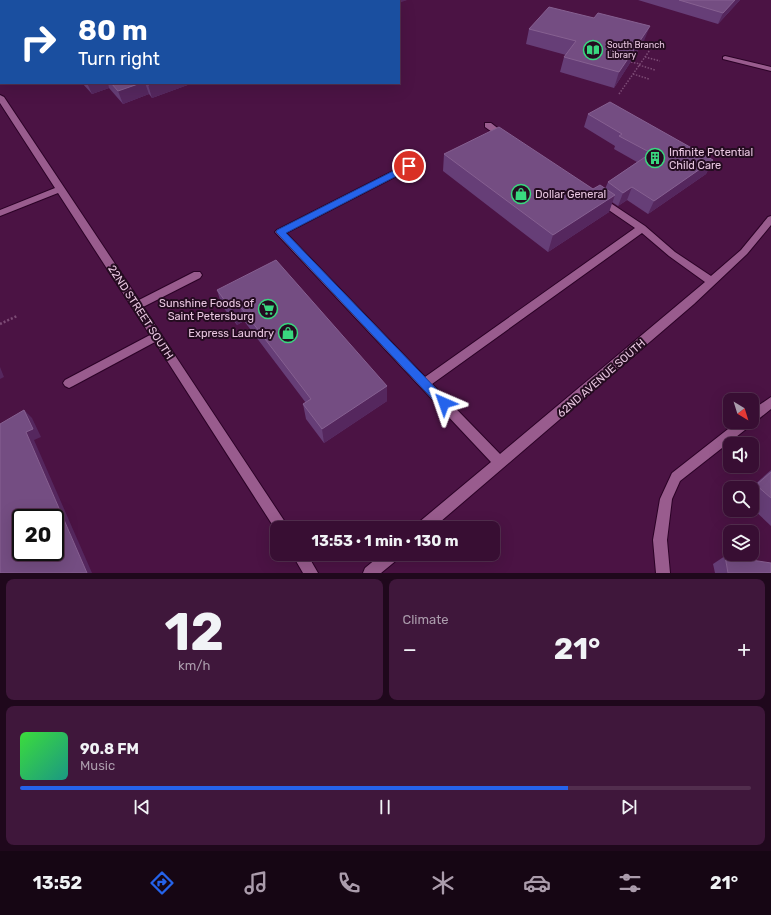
<!DOCTYPE html>
<meta charset="utf-8">
<style>
:root{--surface:#380e33;--page:#3f173b;--text:#f1f3f6;--muted:#ab9cac;--line:#522e4e;--accent:#2563eb}
body{margin:0;font-family:Rubik,sans-serif;background:var(--page);color:var(--text);height:100vh;display:flex;flex-direction:column;font-size:15px;white-space:nowrap}
*{box-sizing:border-box;margin:0}
p{font-size:13px;color:var(--muted)}
.icon{flex:none;width:22px;height:22px;fill:none;stroke:currentColor;stroke-width:2;stroke-linecap:round;stroke-linejoin:round}
.map{position:relative;height:573px;overflow:hidden}
.sheet{display:flex;flex-direction:column;gap:6px;padding:6px;background:#1f081c;flex:1}
.sheet>*{flex:none}
.hud{position:absolute;left:0px;top:0px;width:400px;height:84px;box-shadow:0 4px 16px #0002,0 0 0 1px var(--line);background:#1a4fa0;color:#fff;overflow:hidden}
.needle{width:26px;rotate:142deg}
.buttons{position:absolute;left:723px;top:393px;display:grid;gap:8px}
.buttons a{display:grid;place-items:center;width:36px;height:36px;border-radius:8px;background:var(--surface);box-shadow:0 4px 16px #0002,0 0 0 1px var(--line);font-size:20px}
.speed{position:absolute;left:12px;top:509px;display:flex;gap:8px;font-size:20px;font-weight:700;text-align:center}
.speed>*{display:grid;place-content:center;width:52px;height:52px;border-radius:50%;background:var(--surface);box-shadow:0 4px 16px #0002,0 0 0 1px var(--line);line-height:1}
.speed .limit{border:2px solid #111;border-radius:6px;background:#fff;color:#111}
.pin{position:absolute;display:grid;place-items:center;width:34px;height:34px;color:#fff;margin:-17px;border:2px solid #fff;border-radius:50%;box-shadow:0 1px 4px #0007}
.me{position:absolute;width:44px;margin:-22px;rotate:317deg;stroke-linejoin:round;filter:drop-shadow(0 0 3px #0008)}
.turn{display:flex;align-items:center;gap:14px;height:84px;padding:0 12px;font-size:18px}
.turn .icon{width:52px;height:52px;stroke-width:2.5}
.turn b{display:block;font-size:28px;line-height:34px}
.big{font-size:30px;font-weight:700;line-height:1.1}
.sheet .card{flex:1;display:flex;flex-direction:column;justify-content:center;gap:6px;min-width:0;padding:0 14px;border-radius:8px;background:var(--page)}
.sheet .dial{align-items:center;gap:0}
.dial b{font-size:52px;line-height:1}
.song{display:flex;align-items:center;gap:12px}
.cover{width:48px;height:48px;border-radius:6px;background:linear-gradient(135deg,hsl(120 70% 55%),hsl(170 70% 35%))}
.played{height:4px;border-radius:2px;background:linear-gradient(90deg,var(--accent) 75%,var(--line) 75%)}
.keys{display:flex;justify-content:space-around;direction:ltr}
.heat{display:flex;justify-content:space-between;align-items:center;font-size:22px;direction:ltr}
.sheet .tiles{flex:1;display:grid;gap:6px;grid-template-columns:1fr 1fr}
.card:last-child{grid-column:span 2}
.trip{position:absolute;left:270px;top:521px;width:230px;height:40px;border-radius:8px;background:var(--surface);box-shadow:0 4px 16px #0002,0 0 0 1px var(--line);font-weight:700;line-height:40px;text-align:center}
.menu{display:flex;height:64px;justify-content:space-around;align-items:center;background:#160614;color:var(--muted)}
.menu .icon{width:28px;height:28px}
.menu .active{color:var(--accent)}
.menu b{font-size:18px;color:var(--text)}
.map>svg:first-child{display:block}
.lines{fill:none;stroke-linecap:round;stroke-linejoin:round}
.minor-casing{stroke:#2b0226;stroke-width:2}
.path-far1{stroke:#7d4c76;stroke-width:1.5;stroke-dasharray:1.5 1.5;stroke-linecap:butt}
.path{stroke:#7d4c76;stroke-width:2.5;stroke-dasharray:2 2;stroke-linecap:butt}
.minor{fill:#995c8e;fill-rule:evenodd}
.wall{fill:#663e77}
.shaded-wall{fill:#55275e}
.building{fill:#744d82;stroke:#866091;fill-rule:evenodd}
.route{fill:#2563eb;stroke:#184099}
.labels{text-anchor:middle;stroke-width:4;stroke-linejoin:round;paint-order:stroke}
.far-poi-label{font-size:9px;fill:#e8c6e0;stroke:#240c20;text-anchor:start}
.poi-label{font-size:11px;fill:#e8c6e0;stroke:#240c20;text-anchor:start}
.street-label{font-size:11px;fill:#e8c6e0;stroke:#240c20}
</style>
<div class="map">
<svg width="771" height="573" viewBox="0 0 771 573">
<rect width="100%" height="100%" fill="#4b1344"/>
<g class="lines">
<g class="minor-casing">
<path id="minor" d="M725 56 771 67V71L723 59V57Z
M0 95 4 97 139 300 194 272H200L202 275 200 278 143 307 289 528H277V532L155 342 73 386 69 388 65 386 63 383 65 380 150 335 58 193 0 216V210L55 188 0 103Z
M485 123H491L509 137 508 139H502L485 127Z
M409 163 413 166 412 168 286 233 425 377 635 228 597 202 596 200 597 198H603L645 226 675 252 711 276 741 250 768 217 771 216V225L747 254 694 304 433 528H416L418 523 491 462 275 232 277 230ZM642 233 669 256 705 282 500 454 432 384Z
M771 397V409L756 421 752 422 750 426 680 481 672 499 667 540 670 573H656L653 540 660 499 672 473 737 422H752V410Z
M292 554H307L318 573H303Z
M382 554H400L398 559 381 573H363L365 568Z"/>
</g>
<path class="path-far1" d="M645 57 660 61
M631 62 640 64
M639 65 655 70
M633 74 649 79
M619 94 652 47"/>
<path class="path" d="M0 324 17 316"/>
<use href="#minor" class="minor"/>
</g>
<path class="wall" d="M138 0H206L207 1H140Z
M265 0H407L399 1H267Z
M638 0H740L718 24Z
M529 29 644 41 614 88 560 72 564 57 566 55 526 44Z
M82 83H193L152 98 149 94 123 104 109 88 92 94Z
M588 114 713 160 706 174 648 214 627 200 618 206 612 202 609 212 548 252 443 171 444 154 593 189H605L608 182 637 162 614 149 615 146 584 127Z
M217 290 387 386V401L324 443 306 419 303 404 306 403 244 321 237 325 222 306Z
M771 470V526L752 508V488H751Z
M725 556 771 573H715L713 564Z"/>
<path class="shaded-wall" d="M375 0H407L399 3V1H372Z
M735 0H740L718 24 723 13Z
M650 26 644 41 614 88 619 72Z
M87 83H108L109 88 92 94Z
M141 83H145L149 94 123 104 118 91Z
M154 83H193L152 98 148 85Z
M713 160 706 174 648 214 654 201Z
M632 187 627 200 618 206 623 193Z
M615 195 609 212 548 252 553 235Z
M239 305 244 321 237 325 231 309Z
M0 367 4 377 0 379Z
M387 386V401L324 443 322 429Z
M24 410 32 418 41 437 34 440 92 573H87L26 432Z"/>
<path class="building" d="M18 0H65L66 1H18Z
M152 0H206L207 1H152L153 0Z
M285 0H375L372 1H287Z
M679 0H735L723 13Z
M549 7 594 18 598 13 650 26 619 72 564 57 576 41 529 29Z
M111 83H141L118 91Z
M146 83H154L148 85Z
M610 102 713 160 654 201 632 187 623 193 608 182 651 153 619 136 622 134 588 114Z
M499 127 593 189 600 185 615 195 553 235 444 154Z
M276 260 387 386 322 429 303 404 311 399 239 305 231 309 217 290Z
M24 410 33 429 26 432 87 573H0V424ZM21 518H55V552H21Z
M771 472V498L756 485Z
M725 556 771 563V573H728Z"/>
<path class="route" d="M409 163 412 164V168L286 233 447 400 449 403 447 407 444 408 440 407 276 232 277 230Z"/>
<defs>
<g id="library-ring" transform="scale(1)"><circle r="9.5" fill="#240c20" stroke="#39d87f" stroke-width="1.5"/><path d="M-6-4Q-3-5.5-.7-3.5V5Q-3 3-6 4ZM6-4Q3-5.5 .7-3.5V5Q3 3 6 4Z" fill="#39d87f"/></g>
<g id="building-ring" transform="scale(1)"><circle r="9.5" fill="#240c20" stroke="#39d87f" stroke-width="1.5"/><path d="M-4-6H4V6H1V3H-1V6H-4ZM-2.5-4.3h1.7v1.8h-1.7ZM.8-4.3h1.7v1.8H.8ZM-2.5-1h1.7V.8h-1.7ZM.8-1h1.7V.8H.8Z" fill="#39d87f"/></g>
<g id="shop-ring" transform="scale(1)"><circle r="9.5" fill="#240c20" stroke="#39d87f" stroke-width="1.5"/><path d="M-5-2.5h2.3a2.7 3.5 0 0 1 5.4 0H5L5.5 6h-11ZM-1.5-2.5h3a1.5 2.3 0 0 0-3 0Z" fill="#39d87f"/></g>
<g id="supermarket-ring" transform="scale(1)"><circle r="9.5" fill="#240c20" stroke="#39d87f" stroke-width="1.5"/><path d="M-6-5.5h2.5l.6 2H6L4.5 2H-2.5L-4.4-4H-6ZM-1.5 3.2a1.3 1.3 0 1 0 .1 0ZM3 3.2a1.3 1.3 0 1 0 .1 0Z" fill="#39d87f"/></g>
</defs>
<g fill-rule="evenodd">
<use href="#library-ring" x="593" y="50"/>
<use href="#building-ring" x="655" y="158"/>
<use href="#shop-ring" x="521" y="194"/>
<use href="#supermarket-ring" x="268" y="309"/>
<use href="#shop-ring" x="288" y="333"/>
</g>
<g class="labels">
<g class="far-poi-label">
<text x="607" y="48">South Branch<tspan x="607" dy="10">Library</tspan></text>
</g>
<g class="poi-label">
<text x="669" y="156">Infinite Potential<tspan x="669" dy="13">Child Care</tspan></text>
<text x="535" y="198">Dollar General</text>
<text x="254" y="307" text-anchor="end">Sunshine Foods of<tspan x="254" dy="13">Saint Petersburg</tspan></text>
<text x="274" y="337" text-anchor="end">Express Laundry</text>
</g>
<g class="street-label">
<text transform="translate(141 312) rotate(57)" y="4">22ND STREET SOUTH</text>
<text transform="translate(601 378) rotate(-41)" y="4">62ND AVENUE SOUTH</text>
</g>
</g>
</svg>
<div class="buttons">
<a><svg class="needle" viewBox="-14 -14 28 28"><path d="M0-13l5 13h-10z" fill="#e53935"/><path d="M0 13l5-13h-10z" fill="#ab9cac"/></svg></a>
<a><svg class="icon" aria-label="sound" viewBox="0 0 24 24"><path d="M4 9h4l5-4v14l-5-4H4zM17 9q2 3 0 6"/></svg></a>
<a><svg class="icon" aria-label="search" viewBox="0 0 24 24"><circle cx="10" cy="10" r="6"/><path d="M15 15l6 6"/></svg></a>
<a><svg class="icon" aria-label="layers" viewBox="0 0 24 24"><path d="M12 4l9 5-9 5-9-5zM3 14l9 5 9-5"/></svg></a>
</div>
<div class="speed"><div class="limit">20</div></div>
<div class="pin" style="left:409px;top:166px;background:#d93025"><svg class="icon" aria-label="arrive" viewBox="0 0 24 24"><path d="M6 21V4h12l-3 4 3 4H6"/></svg></div>
<svg class="me" style="left:444px;top:403px" viewBox="-20 -20 40 40"><path d="M0-17L14 15 0 8-14 15z" fill="#2563eb" stroke="#fff" stroke-width="4"/></svg>
<div class="trip">13:53 · 1 min · 130 m</div>
<div class="hud">
<div class="turn"><svg class="icon" aria-label="right" viewBox="0 0 24 24"><path d="M7 20v-9h11M14 6l5 5-5 5"/></svg><div><b>80 m</b>Turn right</div></div>
</div>
</div>
<section class="sheet">
<div class="tiles">
<div class="card dial"><b>12</b><p>km/h</p></div>
<div class="card"><p>Climate</p>
<div class="heat"><a>−</a><b class="big">21°</b><a>+</a></div>
</div>
<div class="card">
<div class="song"><i class="cover"></i><div><b>90.8 FM</b><p>Music</p></div></div>
<div class="played"></div>
<div class="keys"><svg class="icon" aria-label="previous" viewBox="0 0 24 24"><path d="M18 5L8 12l10 7zM5 5v14"/></svg><svg class="icon" aria-label="pause" viewBox="0 0 24 24"><path d="M8 5v14M16 5v14"/></svg><svg class="icon" aria-label="next" viewBox="0 0 24 24"><path d="M6 5l10 7-10 7zM19 5v14"/></svg></div>
</div>
</div>
</section>
<nav class="menu">
<b>13:52</b>
<svg class="icon active" aria-label="directions" viewBox="0 0 24 24"><path d="M12 3l9 9-9 9-9-9zM9 14v-3h6M13 9l2 2-2 2"/></svg>
<svg class="icon" aria-label="music" viewBox="0 0 24 24"><path d="M9 18V5l10-2v13"/><circle cx="6" cy="18" r="3"/><circle cx="16" cy="16" r="3"/></svg>
<svg class="icon" aria-label="phone" viewBox="0 0 24 24"><path d="M5 4h4l2 5-3 2q2 4 5 5l2-3 5 2v4C11 20 4 13 5 4z"/></svg>
<svg class="icon" aria-label="climate" viewBox="0 0 24 24"><path d="M12 3v18M4 7l16 10M4 17L20 7"/></svg>
<svg class="icon" aria-label="car" viewBox="0 0 24 24"><path d="M5 17H2v-5l4-1 3-4h7l3 4 3 1v5h-3M9 17h6M6 11h13"/><circle cx="7" cy="17" r="2"/><circle cx="17" cy="17" r="2"/></svg>
<svg class="icon" aria-label="filters" viewBox="0 0 24 24"><path d="M4 7h16M4 17h16"/><circle cx="9" cy="7" r="2"/><circle cx="15" cy="17" r="2"/></svg>
<b>21°</b>
</nav>
